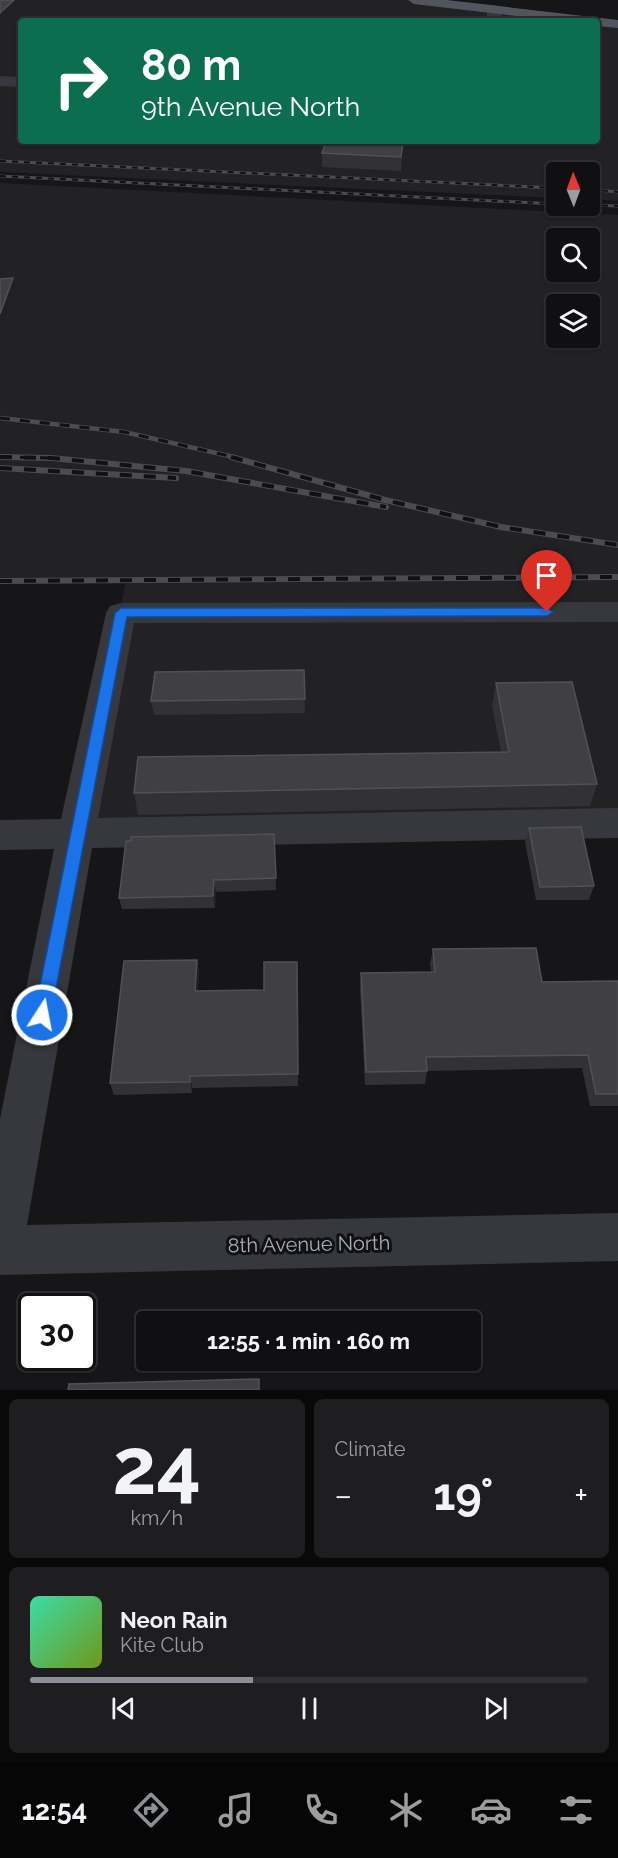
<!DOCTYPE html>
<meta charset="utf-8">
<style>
:root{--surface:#101012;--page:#1e1e20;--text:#f1f3f6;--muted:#9c9d9f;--line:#303032;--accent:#8c9099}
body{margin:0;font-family:Raleway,sans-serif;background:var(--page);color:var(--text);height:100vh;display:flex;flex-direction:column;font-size:22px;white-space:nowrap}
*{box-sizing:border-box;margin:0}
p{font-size:20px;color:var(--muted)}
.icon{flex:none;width:33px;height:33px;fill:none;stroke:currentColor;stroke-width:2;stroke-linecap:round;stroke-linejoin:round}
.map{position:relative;height:1390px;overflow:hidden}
.panel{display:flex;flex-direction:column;gap:9px;padding:9px;background:#09090a;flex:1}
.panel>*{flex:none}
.guide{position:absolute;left:18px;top:18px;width:582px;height:126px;border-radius:6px;box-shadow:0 2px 4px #0004,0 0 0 2px var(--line);background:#0b6e4f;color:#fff;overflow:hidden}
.needle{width:39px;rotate:359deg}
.fabs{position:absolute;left:546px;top:162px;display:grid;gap:12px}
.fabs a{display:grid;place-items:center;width:54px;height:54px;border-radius:6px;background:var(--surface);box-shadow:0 2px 4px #0004,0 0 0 2px var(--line);font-size:30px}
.speed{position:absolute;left:18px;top:1293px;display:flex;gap:12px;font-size:30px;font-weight:700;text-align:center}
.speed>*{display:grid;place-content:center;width:78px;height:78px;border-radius:50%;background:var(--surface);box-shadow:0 2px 4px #0004,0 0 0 2px var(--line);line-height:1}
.speed .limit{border:3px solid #111;border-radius:9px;background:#fff;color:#111}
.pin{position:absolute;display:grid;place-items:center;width:51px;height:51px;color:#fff;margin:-62px -26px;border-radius:50% 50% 50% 0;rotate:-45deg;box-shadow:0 0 6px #0007}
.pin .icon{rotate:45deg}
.me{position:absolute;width:66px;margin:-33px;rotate:11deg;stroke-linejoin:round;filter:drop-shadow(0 0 4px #0008)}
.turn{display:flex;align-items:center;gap:21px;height:126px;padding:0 24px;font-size:27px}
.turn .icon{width:78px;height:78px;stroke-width:2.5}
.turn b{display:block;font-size:42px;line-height:51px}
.big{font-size:45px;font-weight:700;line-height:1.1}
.panel .card{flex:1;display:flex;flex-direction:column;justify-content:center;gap:9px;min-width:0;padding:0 21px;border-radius:9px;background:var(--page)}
.panel .dial{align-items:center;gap:0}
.dial b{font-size:78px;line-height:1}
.song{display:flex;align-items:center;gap:18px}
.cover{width:72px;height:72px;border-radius:9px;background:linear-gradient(135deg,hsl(160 70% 55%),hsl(80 70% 35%))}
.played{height:6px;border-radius:3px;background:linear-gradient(90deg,var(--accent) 40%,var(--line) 40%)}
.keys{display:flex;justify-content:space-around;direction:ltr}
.heat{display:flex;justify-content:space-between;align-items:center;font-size:33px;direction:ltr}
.panel .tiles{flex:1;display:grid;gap:9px;grid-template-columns:1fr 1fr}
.card:last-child{grid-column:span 2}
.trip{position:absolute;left:136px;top:1311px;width:345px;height:60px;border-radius:6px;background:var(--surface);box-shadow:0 2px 4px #0004,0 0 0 2px var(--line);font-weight:700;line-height:60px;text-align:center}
.menu{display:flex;height:96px;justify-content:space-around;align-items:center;background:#060607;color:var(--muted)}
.menu .icon{width:42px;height:42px}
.menu .active{color:var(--accent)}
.menu b{font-size:27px;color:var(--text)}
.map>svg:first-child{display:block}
.built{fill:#222225;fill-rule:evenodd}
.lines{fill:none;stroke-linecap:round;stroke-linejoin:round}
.minor{fill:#37383d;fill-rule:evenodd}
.major{fill:#53555c;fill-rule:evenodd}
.rail-far2-casing{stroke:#4a4c52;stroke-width:3}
.rail-far1-casing{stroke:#4a4c52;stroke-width:4.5}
.rail-casing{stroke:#4a4c52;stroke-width:6}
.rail-far2{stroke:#111113;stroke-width:2;stroke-dasharray:6;stroke-linecap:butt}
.rail-far1{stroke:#111113;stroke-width:3;stroke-dasharray:10;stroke-linecap:butt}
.rail{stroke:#111113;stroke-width:4;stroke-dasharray:12;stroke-linecap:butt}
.wall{fill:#323236}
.shaded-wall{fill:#212124}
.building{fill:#3f3f44;stroke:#4f5156;stroke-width:1.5}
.route{fill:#1a73e8;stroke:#114b97;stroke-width:1.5}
.labels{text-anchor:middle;stroke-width:6;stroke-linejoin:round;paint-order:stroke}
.near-street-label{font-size:20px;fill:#a8adb8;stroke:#111113}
</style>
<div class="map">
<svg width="618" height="1390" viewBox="0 0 618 1390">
<rect width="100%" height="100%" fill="#161618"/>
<path class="built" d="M0 0H412L590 21H21V141H597V22L618 25V201L590 199V172H556V198L0 172Z
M0 183 618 215V823L76 834 126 581H0ZM556 238H590V272H556ZM556 304H590V338H556Z"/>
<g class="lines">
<path class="minor" d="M494 5 501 9V21H487V9Z
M0 76 21 77V87L0 86Z
M618 602V622L134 623 98 818 618 808V838L92 848 27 1225 618 1213V1261L0 1275V1119L54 849 0 850V820L61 819 106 613 110 606 121 603Z"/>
<path class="major" d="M408 0H447L618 20V28L597 26V21H559L414 4Z"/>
<g class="rail-far2-casing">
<path id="rail-far2" d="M0 161 556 188
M0 176 556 204
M590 189 618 192
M590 205 618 206"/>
</g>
<g class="rail-far1-casing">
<path id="rail-far1" d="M0 418 124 432 238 458
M0 457 54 458"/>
</g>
<g class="rail-casing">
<path id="rail" d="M0 457 51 458 186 471 386 507
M231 457 385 500 501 527 618 545
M0 468 176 478
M0 581 618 577"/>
</g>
<use href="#rail-far2" class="rail-far2"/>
<use href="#rail-far1" class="rail-far1"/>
<use href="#rail" class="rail"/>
</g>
<path class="wall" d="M403 141 401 171 322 167V153Z
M304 670 305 713 154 715 151 701Z
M496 683 597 784 590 806 138 815 134 793 501 752 492 706Z
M529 828 594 886 589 900H536L525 842Z
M274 834 276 890 216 892 215 908 122 909 119 898Z
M433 949 542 982 618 981V1106H590L582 1068 427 1071 425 1084 365 1085 360 988 361 973 431 972 430 964Z
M197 960 199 972 198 991 264 990 297 962 298 1086 192 1088V1093L114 1095 110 1083Z"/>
<path class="shaded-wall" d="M14 0H25L26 4 0 30V13Z
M13 278 17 299 0 348V314Z
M214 880 216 892 215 908 213 896Z
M197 960 199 972 197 1003 195 991Z
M190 1076 192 1088V1093L190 1082Z"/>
<path class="building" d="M0 0H14L0 13Z
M326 141H403L401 157 322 153Z
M13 278 0 314V279Z
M304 670 305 699 151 701 155 672Z
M572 682 597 784 134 793 138 757 509 752 496 683Z
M581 827 594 886 540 887 529 828Z
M274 834 276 878 214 880 213 896 119 898 126 841H131V837Z
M536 948 542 982 618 981V1094H596L588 1055 426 1057 427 1071 366 1072 361 973 435 972 433 949Z
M197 960 195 991 264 990V962H297L298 1074 190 1076V1082L110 1083 124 961Z
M259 1379V1390H68L69 1384Z"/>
<path class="route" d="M121 608H547L553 612 547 616 127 617 51 1015 49 1020 42 1023 36 1020 34 1015 115 613Z"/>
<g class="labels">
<g class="near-street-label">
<text transform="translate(309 1244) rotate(-1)" y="7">8th Avenue North</text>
</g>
</g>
</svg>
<div class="fabs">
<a><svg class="needle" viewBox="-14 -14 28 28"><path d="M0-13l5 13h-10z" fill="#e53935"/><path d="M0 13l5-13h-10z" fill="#9c9d9f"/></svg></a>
<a><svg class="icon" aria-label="search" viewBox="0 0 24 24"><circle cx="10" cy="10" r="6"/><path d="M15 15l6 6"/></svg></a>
<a><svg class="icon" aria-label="layers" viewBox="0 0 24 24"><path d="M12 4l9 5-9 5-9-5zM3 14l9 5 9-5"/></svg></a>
</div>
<div class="speed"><div class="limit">30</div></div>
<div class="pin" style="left:547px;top:612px;background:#d93025"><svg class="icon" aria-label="arrive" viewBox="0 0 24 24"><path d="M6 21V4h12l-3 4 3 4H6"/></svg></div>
<svg class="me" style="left:42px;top:1015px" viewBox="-20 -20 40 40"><circle r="17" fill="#1a73e8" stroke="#fff" stroke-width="3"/><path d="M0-11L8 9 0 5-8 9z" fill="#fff"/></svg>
<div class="trip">12:55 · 1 min · 160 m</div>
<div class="guide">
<div class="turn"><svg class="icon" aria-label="right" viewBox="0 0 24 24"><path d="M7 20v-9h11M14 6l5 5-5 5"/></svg><div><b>80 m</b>9th Avenue North</div></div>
</div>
</div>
<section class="panel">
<div class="tiles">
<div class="card dial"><b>24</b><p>km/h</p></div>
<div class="card"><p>Climate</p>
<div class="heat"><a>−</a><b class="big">19°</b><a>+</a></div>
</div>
<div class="card">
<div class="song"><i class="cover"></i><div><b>Neon Rain</b><p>Kite Club</p></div></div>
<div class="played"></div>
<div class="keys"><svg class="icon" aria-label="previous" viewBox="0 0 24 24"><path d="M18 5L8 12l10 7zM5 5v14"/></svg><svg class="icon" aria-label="pause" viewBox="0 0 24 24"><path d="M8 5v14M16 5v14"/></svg><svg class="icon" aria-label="next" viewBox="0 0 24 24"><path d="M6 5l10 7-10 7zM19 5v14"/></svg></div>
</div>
</div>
</section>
<nav class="menu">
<b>12:54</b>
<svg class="icon active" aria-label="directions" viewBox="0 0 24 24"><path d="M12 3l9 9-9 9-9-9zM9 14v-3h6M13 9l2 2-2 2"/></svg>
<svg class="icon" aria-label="music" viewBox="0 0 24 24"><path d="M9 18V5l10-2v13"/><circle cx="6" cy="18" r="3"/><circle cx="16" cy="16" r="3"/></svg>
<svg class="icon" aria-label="phone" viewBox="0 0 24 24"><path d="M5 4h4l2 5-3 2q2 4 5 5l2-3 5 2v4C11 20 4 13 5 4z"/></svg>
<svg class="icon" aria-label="climate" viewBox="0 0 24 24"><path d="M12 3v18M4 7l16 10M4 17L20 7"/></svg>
<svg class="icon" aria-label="car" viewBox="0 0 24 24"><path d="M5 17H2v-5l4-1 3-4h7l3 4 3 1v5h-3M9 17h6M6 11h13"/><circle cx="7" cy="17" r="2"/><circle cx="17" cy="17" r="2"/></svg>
<svg class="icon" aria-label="filters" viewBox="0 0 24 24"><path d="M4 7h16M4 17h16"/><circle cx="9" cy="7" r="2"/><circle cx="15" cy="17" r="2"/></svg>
</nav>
